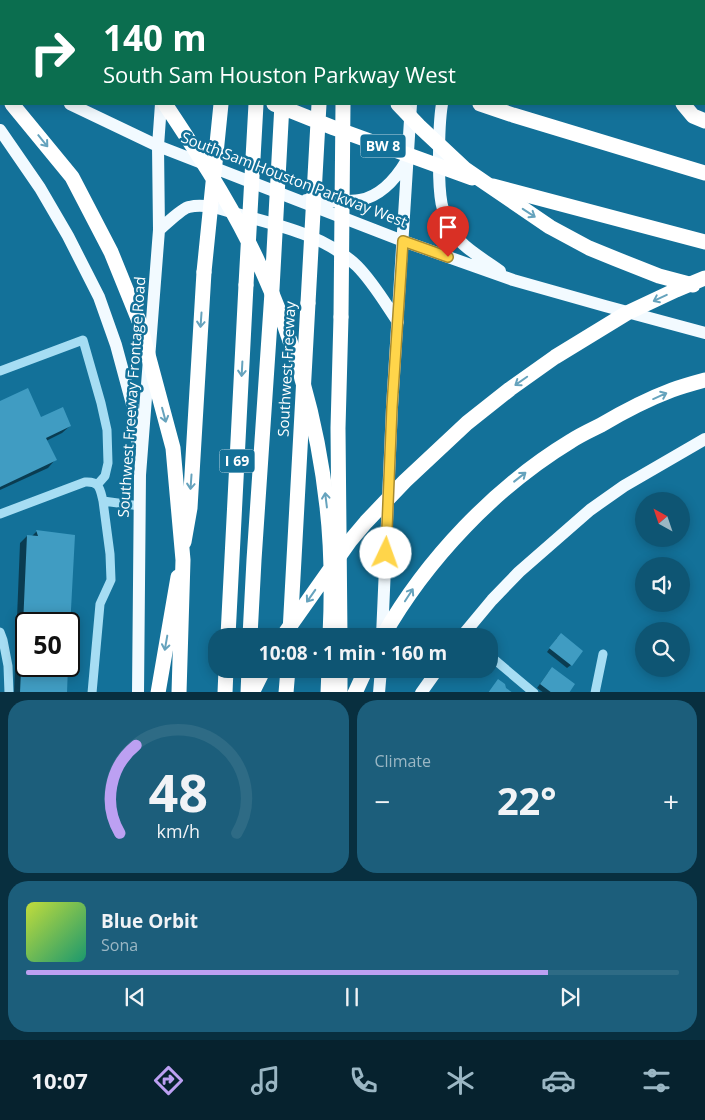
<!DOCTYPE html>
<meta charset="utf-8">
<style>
:root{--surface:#0e5573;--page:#1c5e7b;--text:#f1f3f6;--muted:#9bb7c4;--line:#2e6b85;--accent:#bca0f2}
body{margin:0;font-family:"Open Sans",sans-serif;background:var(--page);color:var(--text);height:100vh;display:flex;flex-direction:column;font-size:19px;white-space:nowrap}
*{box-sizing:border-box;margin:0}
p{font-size:16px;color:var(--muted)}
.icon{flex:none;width:28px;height:28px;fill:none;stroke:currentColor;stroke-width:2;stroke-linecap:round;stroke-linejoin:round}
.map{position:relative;height:692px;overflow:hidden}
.details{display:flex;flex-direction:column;gap:8px;padding:8px;background:#082f3f;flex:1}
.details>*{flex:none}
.banner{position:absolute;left:0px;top:0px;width:705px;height:105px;box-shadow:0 2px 12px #0003;background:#0b6e4f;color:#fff;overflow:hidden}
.needle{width:32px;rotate:320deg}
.buttons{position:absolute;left:635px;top:492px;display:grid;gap:10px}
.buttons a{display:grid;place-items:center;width:55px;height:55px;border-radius:50%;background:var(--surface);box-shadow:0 2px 12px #0003;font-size:25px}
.speed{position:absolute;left:15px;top:612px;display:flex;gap:10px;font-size:25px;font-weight:700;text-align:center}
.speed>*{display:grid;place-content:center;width:65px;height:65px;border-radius:50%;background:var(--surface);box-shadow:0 2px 12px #0003;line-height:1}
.speed .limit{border:2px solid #111;border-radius:8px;background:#fff;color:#111}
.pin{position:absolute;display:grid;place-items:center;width:42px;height:42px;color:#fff;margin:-51px -21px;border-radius:50% 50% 50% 0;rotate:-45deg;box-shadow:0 0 5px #0007}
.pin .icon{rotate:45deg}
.me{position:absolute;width:55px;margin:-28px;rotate:3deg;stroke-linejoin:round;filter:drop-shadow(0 0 4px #0008)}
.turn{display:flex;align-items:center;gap:18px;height:105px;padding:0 20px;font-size:22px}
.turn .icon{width:65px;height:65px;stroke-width:2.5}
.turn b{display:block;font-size:35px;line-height:42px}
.big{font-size:38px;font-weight:700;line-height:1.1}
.details .card{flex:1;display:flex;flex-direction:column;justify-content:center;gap:8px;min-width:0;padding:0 18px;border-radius:20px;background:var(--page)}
.details .dial{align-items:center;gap:0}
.dial svg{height:130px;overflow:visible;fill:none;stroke:var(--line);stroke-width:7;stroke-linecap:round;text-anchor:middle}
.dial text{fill:var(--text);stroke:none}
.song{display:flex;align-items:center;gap:15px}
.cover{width:60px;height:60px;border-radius:8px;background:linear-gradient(135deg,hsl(70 70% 55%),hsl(160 70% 35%))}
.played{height:5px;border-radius:2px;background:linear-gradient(90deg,var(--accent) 80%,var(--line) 80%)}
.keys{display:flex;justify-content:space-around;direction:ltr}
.heat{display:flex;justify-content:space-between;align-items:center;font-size:28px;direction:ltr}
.details .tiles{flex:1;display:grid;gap:8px;grid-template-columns:1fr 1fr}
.card:last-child{grid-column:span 2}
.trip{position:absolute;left:208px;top:628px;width:290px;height:50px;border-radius:20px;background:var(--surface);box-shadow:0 2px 12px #0003;font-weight:700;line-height:50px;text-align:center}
.tab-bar{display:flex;height:80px;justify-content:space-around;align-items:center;background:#06222e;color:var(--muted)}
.tab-bar .icon{width:35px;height:35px}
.tab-bar .selected{color:var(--accent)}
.tab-bar b{font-size:22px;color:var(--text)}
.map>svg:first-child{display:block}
.shadow{fill:#0007}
.building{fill:#409cc2}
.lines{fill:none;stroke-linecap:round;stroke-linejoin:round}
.minor{stroke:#a6ddf3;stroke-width:9}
.major{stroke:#f2faff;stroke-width:12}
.highway{stroke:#fff;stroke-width:15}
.highway-bridge{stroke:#fff;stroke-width:15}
.oneway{stroke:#66a3bd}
.route-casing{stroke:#a68a30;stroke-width:12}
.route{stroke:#ffd54a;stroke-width:9}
.labels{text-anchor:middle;stroke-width:5;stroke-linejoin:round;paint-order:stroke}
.shield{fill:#137199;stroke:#b8d4e0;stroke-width:1}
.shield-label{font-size:14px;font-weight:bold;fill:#fff}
.street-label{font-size:15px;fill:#fff;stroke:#137199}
</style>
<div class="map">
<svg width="705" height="693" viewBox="0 0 705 693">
<rect width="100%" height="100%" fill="#137199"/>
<path class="shadow" d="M0 402 40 419 70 426 62 433 46 441 55 460 48 468 0 490Z
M37 531 74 536 69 633V624H26V666L66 693H14L20 543 27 536H32Z
M557 638 571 665 567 668 547 652Z
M548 673 567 693H544L537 688Z"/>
<path class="building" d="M28 388 41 417 63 407 71 426 46 438 57 460 0 487V401Z
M36 530 75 535 70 628H69V624H26V666H68L67 693H20L27 535 38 536Z
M561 633 583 651 572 666 549 648Z
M552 667 575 684 569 693H552L540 684Z
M498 679 505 684 506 688 513 693H488Z"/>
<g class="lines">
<path class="minor" d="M0 371 83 340 101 403 107 430 108 463 105 476 97 485
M0 514 85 482C100 481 100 489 103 501L140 506
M0 632 3 640 0 642
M3 640 8 666 9 693
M489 655 534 693
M92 693 100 604 111 580 110 554 103 501
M595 693 603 654"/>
<path class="major" d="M447 0 451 1
M134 1V0
M167 1V0
M418 1V0
M0 72 1 73
M704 81 705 82
M70 104 158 146 403 241 513 280 605 306 705 333
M442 104C439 122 439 139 439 158 439 187 438 218 460 241 471 253 487 261 500 271
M0 130 40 188 68 236 99 297 116 345 133 408 137 442
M306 200C323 200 343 203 360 200 381 196 397 177 407 160
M159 230C165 225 182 208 189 207 206 203 224 210 241 215 281 226 326 236 357 266 373 282 385 303 398 322
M382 636 392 407 411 104
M462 636 492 600 519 572 590 510 624 486 705 439
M138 693 140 475 159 230 158 146 161 104
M379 693 381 669
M421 693 438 669"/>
<path class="highway" d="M27 0 29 1
M85 0 86 1
M201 0 204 1
M317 0 318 1
M566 0 567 1
M232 1V0
M261 1V0
M288 1V0
M343 1V0
M0 89 1 91
M480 104 513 115 705 173
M683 104 693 116 705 121
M493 186 705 242
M184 542 190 508 204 272
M290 632 308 303
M228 636 246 285
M250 636 254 560 272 292
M340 636 338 428 341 317
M383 636C426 560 495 487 571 441 580 435 591 430 601 425 623 412 648 399 672 390 683 386 694 383 705 380
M340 669V693
M158 693 178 577
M225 693 226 669
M248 693 249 669
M252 693 264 669
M286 693 288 669
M328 693 329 669
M355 693 366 669"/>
<path class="highway-bridge" d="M12 104 72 177 111 252 139 321 173 448 183 560 179 693
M165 104C195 149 225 195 249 243 290 325 317 416 327 507 332 550 332 593 330 636
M274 104 334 128 472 178
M398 104 419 126 465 169 550 227 589 248 616 259 659 276 693 285
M204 272 221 104
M246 285 256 104
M272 289 282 104
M308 303 319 104
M341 317 343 104
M283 636 350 541 366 522 405 481 467 423 510 389 555 357 627 313 676 290 705 278"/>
</g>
<defs><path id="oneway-shaft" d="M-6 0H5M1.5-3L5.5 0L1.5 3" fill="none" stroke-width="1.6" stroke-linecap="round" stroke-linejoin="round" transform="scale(1.25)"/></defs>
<g class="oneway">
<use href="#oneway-shaft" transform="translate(43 141) rotate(51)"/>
<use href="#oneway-shaft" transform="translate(529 213) rotate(33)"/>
<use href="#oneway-shaft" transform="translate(660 298) rotate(155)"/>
<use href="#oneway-shaft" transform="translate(201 320) rotate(94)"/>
<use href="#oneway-shaft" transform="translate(242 369) rotate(93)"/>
<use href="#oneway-shaft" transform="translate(521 381) rotate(145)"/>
<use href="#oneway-shaft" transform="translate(660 396) rotate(-24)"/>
<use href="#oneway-shaft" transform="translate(164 415) rotate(75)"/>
<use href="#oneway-shaft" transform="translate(520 477) rotate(-38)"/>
<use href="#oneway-shaft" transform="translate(191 482) rotate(94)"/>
<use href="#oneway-shaft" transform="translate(326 500) rotate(-97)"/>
<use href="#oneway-shaft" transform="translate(409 595) rotate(-57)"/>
<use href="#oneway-shaft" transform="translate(311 596) rotate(125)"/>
<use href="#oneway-shaft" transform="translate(166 643) rotate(100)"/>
</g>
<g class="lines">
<g class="route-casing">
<path id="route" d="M386 553 392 407 403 241 448 257"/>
</g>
<use href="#route" class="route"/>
</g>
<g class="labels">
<g class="shield">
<rect x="360.5" y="134.5" width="45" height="23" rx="4"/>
<rect x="219.5" y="449.5" width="35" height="23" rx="4"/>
</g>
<g class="shield-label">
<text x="383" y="151">BW 8</text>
<text x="237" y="466">I 69</text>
</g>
<g class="street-label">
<text transform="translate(294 180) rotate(21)" y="5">South Sam Houston Parkway West</text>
<text transform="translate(287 369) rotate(-87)" y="5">Southwest Freeway</text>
<text transform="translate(132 397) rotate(-86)" y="5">Southwest Freeway Frontage Road</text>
</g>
</g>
</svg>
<div class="buttons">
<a><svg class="needle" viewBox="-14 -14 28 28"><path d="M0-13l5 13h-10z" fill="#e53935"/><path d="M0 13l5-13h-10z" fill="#9bb7c4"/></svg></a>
<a><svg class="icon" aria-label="sound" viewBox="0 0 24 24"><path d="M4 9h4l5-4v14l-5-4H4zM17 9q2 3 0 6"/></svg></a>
<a><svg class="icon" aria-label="search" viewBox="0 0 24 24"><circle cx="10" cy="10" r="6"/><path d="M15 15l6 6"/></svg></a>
</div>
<div class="speed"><div class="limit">50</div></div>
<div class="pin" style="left:448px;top:257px;background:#d93025"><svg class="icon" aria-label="arrive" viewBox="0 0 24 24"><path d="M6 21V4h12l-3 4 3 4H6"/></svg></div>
<svg class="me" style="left:386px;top:553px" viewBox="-20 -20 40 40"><circle r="19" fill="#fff"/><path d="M0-13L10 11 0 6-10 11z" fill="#ffd54a"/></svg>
<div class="trip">10:08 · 1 min · 160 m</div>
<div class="banner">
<div class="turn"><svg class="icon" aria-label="right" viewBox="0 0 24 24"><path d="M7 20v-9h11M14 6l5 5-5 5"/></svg><div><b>140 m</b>South Sam Houston Parkway West</div></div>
</div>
</div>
<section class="details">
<div class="tiles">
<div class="card dial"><svg viewBox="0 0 100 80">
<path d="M14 69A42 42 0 1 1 86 69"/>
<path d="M14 69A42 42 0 0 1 24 15" stroke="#bca0f2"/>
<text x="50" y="56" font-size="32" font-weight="700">48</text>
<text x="50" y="72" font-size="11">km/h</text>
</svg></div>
<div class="card"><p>Climate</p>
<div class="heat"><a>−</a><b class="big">22°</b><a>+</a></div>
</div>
<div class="card">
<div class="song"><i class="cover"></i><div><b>Blue Orbit</b><p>Sona</p></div></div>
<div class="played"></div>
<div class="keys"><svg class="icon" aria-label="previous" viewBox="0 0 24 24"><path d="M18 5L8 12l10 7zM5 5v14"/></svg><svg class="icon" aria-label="pause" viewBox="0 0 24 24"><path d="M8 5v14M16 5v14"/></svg><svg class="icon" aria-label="next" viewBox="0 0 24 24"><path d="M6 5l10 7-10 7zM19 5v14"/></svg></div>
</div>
</div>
</section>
<nav class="tab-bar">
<b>10:07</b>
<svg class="icon selected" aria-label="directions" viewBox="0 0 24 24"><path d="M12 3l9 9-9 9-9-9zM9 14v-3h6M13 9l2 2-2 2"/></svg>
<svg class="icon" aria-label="music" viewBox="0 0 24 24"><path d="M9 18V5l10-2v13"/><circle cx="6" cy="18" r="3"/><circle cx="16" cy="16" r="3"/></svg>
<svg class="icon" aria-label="phone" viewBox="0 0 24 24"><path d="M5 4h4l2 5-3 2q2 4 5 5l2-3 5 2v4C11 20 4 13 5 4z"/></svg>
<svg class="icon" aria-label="climate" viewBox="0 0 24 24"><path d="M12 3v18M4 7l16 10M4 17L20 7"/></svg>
<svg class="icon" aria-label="car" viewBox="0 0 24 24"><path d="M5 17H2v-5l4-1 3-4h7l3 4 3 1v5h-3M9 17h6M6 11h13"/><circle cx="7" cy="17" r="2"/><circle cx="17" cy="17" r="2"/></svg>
<svg class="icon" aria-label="filters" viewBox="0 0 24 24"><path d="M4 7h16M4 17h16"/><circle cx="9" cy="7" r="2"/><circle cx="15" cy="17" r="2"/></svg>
</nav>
